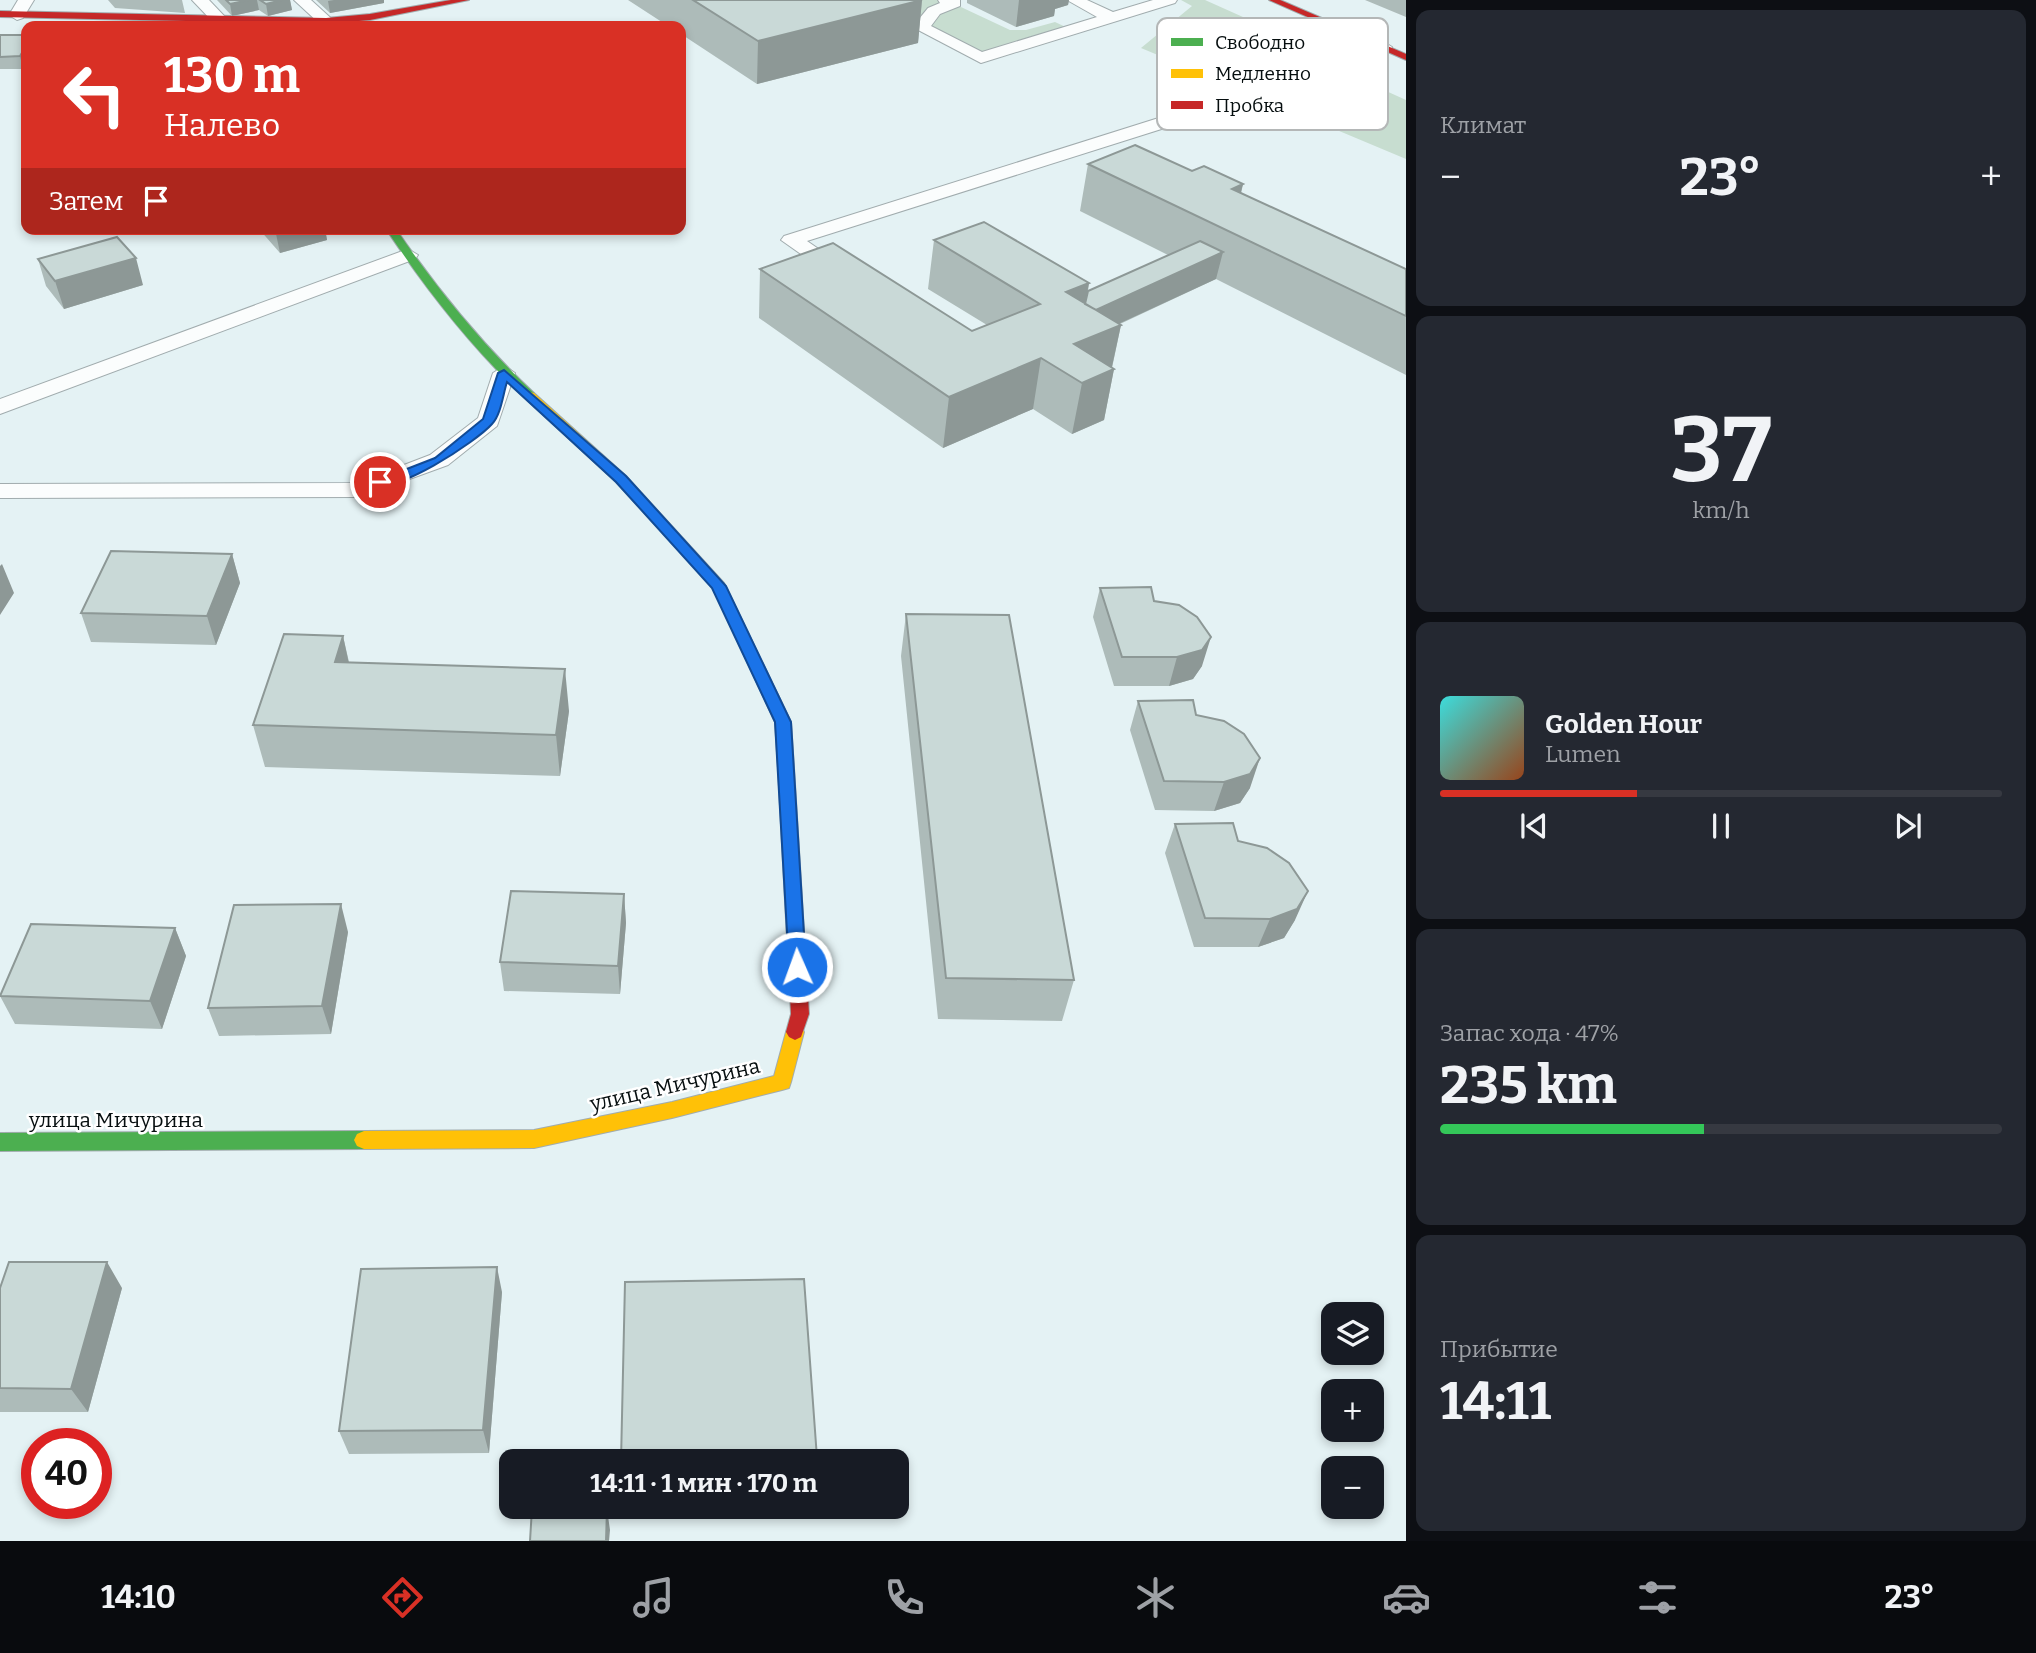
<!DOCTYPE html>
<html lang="ru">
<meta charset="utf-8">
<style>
:root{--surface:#171b24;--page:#242831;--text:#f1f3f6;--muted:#9ea1a6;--line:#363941;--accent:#d93025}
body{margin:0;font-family:Bitter,serif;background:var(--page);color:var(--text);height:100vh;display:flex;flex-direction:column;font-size:26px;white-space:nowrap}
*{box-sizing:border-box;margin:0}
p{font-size:23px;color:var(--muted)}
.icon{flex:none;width:38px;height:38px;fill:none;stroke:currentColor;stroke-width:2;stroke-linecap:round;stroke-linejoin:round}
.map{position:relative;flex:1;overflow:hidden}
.side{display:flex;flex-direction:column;gap:10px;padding:10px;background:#0d0f14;width:630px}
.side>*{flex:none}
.guide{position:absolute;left:21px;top:21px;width:665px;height:214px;border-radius:14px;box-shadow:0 4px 10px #0003;background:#d93025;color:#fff;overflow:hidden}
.tools{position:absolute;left:1321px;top:1302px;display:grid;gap:14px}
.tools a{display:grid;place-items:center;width:63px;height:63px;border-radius:14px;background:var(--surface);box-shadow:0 4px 10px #0003;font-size:35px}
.speed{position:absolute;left:21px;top:1428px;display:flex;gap:14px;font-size:35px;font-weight:700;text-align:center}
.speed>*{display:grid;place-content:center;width:91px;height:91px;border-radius:50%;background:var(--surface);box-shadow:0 4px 10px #0003;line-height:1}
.speed .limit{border:10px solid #d22;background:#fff;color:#111}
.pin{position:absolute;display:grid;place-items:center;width:60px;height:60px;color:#fff;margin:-30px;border:4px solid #fff;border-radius:50%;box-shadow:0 2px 7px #0007}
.me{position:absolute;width:77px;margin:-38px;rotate:358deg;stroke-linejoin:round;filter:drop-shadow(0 0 5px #0008)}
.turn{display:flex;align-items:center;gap:24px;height:147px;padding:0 28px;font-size:32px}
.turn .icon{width:91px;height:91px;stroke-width:2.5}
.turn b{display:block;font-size:49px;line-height:60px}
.then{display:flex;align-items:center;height:66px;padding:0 28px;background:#0003;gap:14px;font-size:26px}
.big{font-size:52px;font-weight:700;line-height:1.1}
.side .tile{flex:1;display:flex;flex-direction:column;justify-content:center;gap:10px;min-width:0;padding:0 24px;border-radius:14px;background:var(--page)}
.side .dial{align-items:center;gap:0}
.dial b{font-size:91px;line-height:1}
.song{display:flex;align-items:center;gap:21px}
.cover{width:84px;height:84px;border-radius:10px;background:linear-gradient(135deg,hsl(180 70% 55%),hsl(20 70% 35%))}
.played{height:7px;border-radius:4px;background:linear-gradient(90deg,var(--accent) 35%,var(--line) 35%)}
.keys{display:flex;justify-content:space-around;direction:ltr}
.heat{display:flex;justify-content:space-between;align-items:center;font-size:38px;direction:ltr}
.charge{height:10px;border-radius:5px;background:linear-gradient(90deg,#34c759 47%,var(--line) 0)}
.trip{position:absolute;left:499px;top:1449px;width:410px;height:70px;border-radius:14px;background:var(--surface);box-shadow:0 4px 10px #0003;font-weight:700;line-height:70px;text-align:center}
.tab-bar{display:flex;height:112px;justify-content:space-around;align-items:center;background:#090b0e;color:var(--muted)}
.tab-bar .icon{width:49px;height:49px}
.tab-bar .active{color:var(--accent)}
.tab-bar b{font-size:32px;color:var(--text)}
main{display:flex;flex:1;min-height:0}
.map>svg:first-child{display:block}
.green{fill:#c7ddd0}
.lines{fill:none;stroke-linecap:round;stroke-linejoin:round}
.lane-casing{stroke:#a1acae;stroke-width:2}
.fast-casing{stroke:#a1acae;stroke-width:2}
.slow-casing{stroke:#a1acae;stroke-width:2}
.jam-casing{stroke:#a1acae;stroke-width:2}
.lane{fill:#fbfdfd;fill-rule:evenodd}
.fast{fill:#4caf50;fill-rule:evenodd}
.slow{fill:#ffc107;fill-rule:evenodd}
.jam{fill:#c62828;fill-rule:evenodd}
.wall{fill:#adbbb9}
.shaded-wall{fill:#8d9896}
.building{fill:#c9d9d7;stroke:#8d9896;stroke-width:2}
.route{fill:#1a73e8;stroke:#114b97;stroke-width:2}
.labels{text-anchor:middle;stroke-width:5;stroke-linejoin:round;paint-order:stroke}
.street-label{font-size:21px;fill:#060e0f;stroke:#fff}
.key{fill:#fff;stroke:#b4b7b7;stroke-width:2}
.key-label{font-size:19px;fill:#060e0f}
</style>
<main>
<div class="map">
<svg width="1406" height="1541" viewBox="0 0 1406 1541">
<rect width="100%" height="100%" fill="#e4f2f4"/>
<path class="green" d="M724 0H946L1010 30H1026L1055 22 1072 30 981 58 883 7Z
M1181 0H1205L1301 43 1311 57 1406 100V159L1141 48 1192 6Z"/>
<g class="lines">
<g class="lane-casing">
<path id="lane" d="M18 0H34L23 18 17 20 9 15Z
M192 0H209L228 20 226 23H214Z
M294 0H311L334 21 332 24H320Z
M861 0H881L919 19 928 8 940 3 938 0H960V6L940 14 931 26 982 52 1097 17 1067 0H1087L1113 12 1153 0H1177L1175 3 981 63Z
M1384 42 1392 47 1390 50 1342 72 807 241 849 270 852 274 849 278H835L781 240 784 236 1330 64Z
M408 249 418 255 415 259 0 414V399Z
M504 366 515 373 497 426 448 465 360 497 0 498V484L357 483 430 455 478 418 493 373Z"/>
</g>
<g class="fast-casing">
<path id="fast" d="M386 229H396C437 289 482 344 534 393V399H526C472 348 427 291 386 229Z
M364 1131 371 1134 374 1140 371 1146 364 1149 0 1151V1133Z"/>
</g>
<g class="slow-casing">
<path id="slow" d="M530 392 534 393 626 476 724 583 791 722 794 768 792 772H780L778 768 775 722 713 588 616 482 526 399V393Z
M795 1024 801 1027 804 1032 791 1082 789 1088 782 1090 672 1118 534 1148 364 1149 357 1146 354 1140 357 1134 364 1131 534 1130 672 1102 774 1076 786 1032 789 1027Z"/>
</g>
<g class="jam-casing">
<path id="jam" d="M451 0H469L370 20 326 24 0 17V11L326 18 370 14Z
M1269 0H1280L1406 54V60Z
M786 762 794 768 809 1014 801 1037 795 1040 789 1037 786 1032 791 1014 778 768Z"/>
</g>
<use href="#lane" class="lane"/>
<use href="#fast" class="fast"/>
<use href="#slow" class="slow"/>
<use href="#jam" class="jam"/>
</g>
<path class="wall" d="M108 0H182L185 13 115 8Z
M217 0H290L292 10 268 16 259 10 232 16Z
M316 0H384V3L330 13Z
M628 0H922L918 43 757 84 681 34V26H668Z
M967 0H1069L1068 5 1055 9 1054 16 1016 27 967 3Z
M1365 0H1406V17Z
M0 35H26V64L23 69H0Z
M1088 164 1192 171 1243 184 1241 194 1406 269V375L1216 279 1120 324 1121 325 1112 368 1114 369 1104 420 1072 434 1033 409 943 448 759 318 760 269 972 331 987 325 928 289 934 240 1089 283 1088 291 1168 255 1080 211Z
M259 229H325L327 240 280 253Z
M38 259 143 285 64 309 46 286Z
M232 554 240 583 216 645 91 642 81 613Z
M1100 588 1154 601 1202 666 1193 679 1169 686H1114L1093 617Z
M906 614 1074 980 1062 1021 938 1019 901 656Z
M343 636 349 662 569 711 560 776 265 767 253 725Z
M1138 701 1196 715 1250 788 1240 803 1214 811 1155 810 1130 730Z
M1175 824 1238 841 1295 920 1284 938 1258 947H1194L1165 853Z
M624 894 626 923 620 994 504 991 500 962Z
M175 928 186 956 162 1029 15 1024 0 996Z
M348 932 331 1034 219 1036 208 1008Z
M0 1288H122L88 1412H0Z
M502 1292 489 1453 349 1454 339 1431Z
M817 1458V1461H621Z"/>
<path class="shaded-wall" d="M249 0H257L259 10 232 16 230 4Z
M282 0H290L292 10 268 16 266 4Z
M334 0H384V3L330 13 328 1Z
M922 0 918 43 757 84 758 41Z
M1019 0H1069L1068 5 1055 9 1054 16 1016 27Z
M26 46V64L23 69 20 56Z
M1243 184 1231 231 1232 189Z
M275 229H325L327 240 280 253Z
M1223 252 1216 279 1077 343 1121 325 1111 371 1114 369 1104 420 1072 434 1082 383 1066 292 1089 283 1083 315Z
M136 258 143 285 64 309 55 281Z
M1041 358 1033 409 943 448 949 397Z
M232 554 240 583 216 645 207 616Z
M2 564 14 593 0 615V566Z
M343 636 352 678 335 662Z
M1211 637 1202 666 1193 679 1169 686 1177 657Z
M565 669 569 711 560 776 556 735Z
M1260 758 1250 788 1240 803 1214 811 1224 782Z
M1308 891 1295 920 1284 938 1258 947 1270 919Z
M624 894 626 923 620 994 618 966Z
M341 904 348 932 331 1034 322 1006Z
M175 928 186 956 162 1029 150 1001Z
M107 1262 122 1288 88 1412 71 1389Z
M497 1267 502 1292 489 1453 483 1430Z
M607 1509 610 1530 609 1541H606Z"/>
<path class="building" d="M226 0H249L230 4Z
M260 0H282L266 4Z
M693 0H922L758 41Z
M0 35H26V46L20 56 0 57Z
M1135 145 1192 171 1204 166 1243 184 1232 189 1406 269V316L1088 164Z
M984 222 1089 283 1066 292 1121 325 1074 344 1114 369 1082 383 1041 358 949 397 760 269 833 243 972 331 1040 304 934 240Z
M117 237 136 258 55 281 38 259Z
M1200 241 1223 252 1096 310 1085 304 1088 291Z
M111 551 232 554 207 616 81 613Z
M1151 587 1154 601 1179 605 1197 617 1211 637 1202 650 1177 657H1122L1100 588Z
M906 614 1009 615 1074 980 946 978Z
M284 634 343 636 335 662 565 669 556 735 253 725Z
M1193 700 1196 715 1224 721 1244 734 1260 758 1250 774 1224 782 1164 781 1138 701Z
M1233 823 1238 841 1267 848 1289 863 1308 891 1297 909 1270 919 1205 918 1175 824Z
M511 891 624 894 618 966 500 962Z
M341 904 322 1006 208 1008 234 905Z
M31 924 175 928 150 1001 0 996Z
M9 1262H107L71 1389 0 1388V1288Z
M497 1267 483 1430 339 1431 361 1269Z
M804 1279 817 1458 621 1461 625 1282Z
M532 1508 607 1509 606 1541H530Z"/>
<path class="route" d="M504 370 626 476 726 586 791 722 806 967 804 972H791L789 967 775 722 712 588 616 482 507 382C503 394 501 415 492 424 477 441 392 498 373 482L435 458 483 419 498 373Z"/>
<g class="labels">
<g class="street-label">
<text transform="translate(675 1085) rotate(-13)" y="7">улица Мичурина</text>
<text x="116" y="1127">улица Мичурина</text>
</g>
</g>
<rect x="1157" y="18" width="231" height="112" rx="10" class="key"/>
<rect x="1171" y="38" width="32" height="8" fill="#4caf50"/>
<rect x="1171" y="69" width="32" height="9" fill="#ffc107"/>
<rect x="1171" y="101" width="32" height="8" fill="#c62828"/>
<g class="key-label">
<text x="1215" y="49">Свободно</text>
<text x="1215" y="80">Медленно</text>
<text x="1215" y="112">Пробка</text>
</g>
</svg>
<div class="tools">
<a><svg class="icon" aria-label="layers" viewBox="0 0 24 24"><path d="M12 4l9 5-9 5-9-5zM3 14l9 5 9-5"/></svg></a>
<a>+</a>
<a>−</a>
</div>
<div class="speed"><div class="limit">40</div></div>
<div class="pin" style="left:380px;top:482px;background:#d93025"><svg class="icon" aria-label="arrive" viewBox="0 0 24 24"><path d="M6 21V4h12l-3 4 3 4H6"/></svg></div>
<svg class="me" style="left:797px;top:967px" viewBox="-20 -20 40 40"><circle r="17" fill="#1a73e8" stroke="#fff" stroke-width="3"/><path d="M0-11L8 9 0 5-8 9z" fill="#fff"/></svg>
<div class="trip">14:11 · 1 мин · 170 m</div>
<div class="guide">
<div class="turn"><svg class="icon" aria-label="left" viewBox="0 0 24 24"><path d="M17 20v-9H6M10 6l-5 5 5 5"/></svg><div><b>130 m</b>Налево</div></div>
<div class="then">Затем<svg class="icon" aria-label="arrive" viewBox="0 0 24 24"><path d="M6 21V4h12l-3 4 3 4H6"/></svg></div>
</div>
</div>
<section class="side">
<div class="tile"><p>Климат</p>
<div class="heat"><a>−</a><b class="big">23°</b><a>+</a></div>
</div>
<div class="tile dial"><b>37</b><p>km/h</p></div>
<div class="tile">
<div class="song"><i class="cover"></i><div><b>Golden Hour</b><p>Lumen</p></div></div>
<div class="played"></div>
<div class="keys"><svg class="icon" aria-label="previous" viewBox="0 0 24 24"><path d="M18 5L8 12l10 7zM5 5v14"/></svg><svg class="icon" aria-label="pause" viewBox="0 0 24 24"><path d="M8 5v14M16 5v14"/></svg><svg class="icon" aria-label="next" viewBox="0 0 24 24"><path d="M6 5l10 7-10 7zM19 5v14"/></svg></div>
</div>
<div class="tile"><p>Запас хода · 47%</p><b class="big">235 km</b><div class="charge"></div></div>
<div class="tile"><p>Прибытие</p><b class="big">14:11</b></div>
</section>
</main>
<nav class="tab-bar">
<b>14:10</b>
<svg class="icon active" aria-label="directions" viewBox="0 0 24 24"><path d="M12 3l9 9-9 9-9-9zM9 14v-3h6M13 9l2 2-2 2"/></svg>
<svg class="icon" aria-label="music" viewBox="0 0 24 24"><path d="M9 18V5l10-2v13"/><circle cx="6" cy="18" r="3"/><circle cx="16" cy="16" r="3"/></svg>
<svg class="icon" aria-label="phone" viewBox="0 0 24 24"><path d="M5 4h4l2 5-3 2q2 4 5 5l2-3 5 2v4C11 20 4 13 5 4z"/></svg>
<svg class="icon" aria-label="climate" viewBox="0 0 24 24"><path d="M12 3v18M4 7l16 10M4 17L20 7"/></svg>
<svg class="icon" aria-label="car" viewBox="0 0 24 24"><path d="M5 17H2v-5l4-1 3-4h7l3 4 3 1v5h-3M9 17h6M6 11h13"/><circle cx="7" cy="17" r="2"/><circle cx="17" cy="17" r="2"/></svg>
<svg class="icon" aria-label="filters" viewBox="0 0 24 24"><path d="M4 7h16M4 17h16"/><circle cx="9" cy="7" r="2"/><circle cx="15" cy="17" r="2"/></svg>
<b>23°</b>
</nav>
